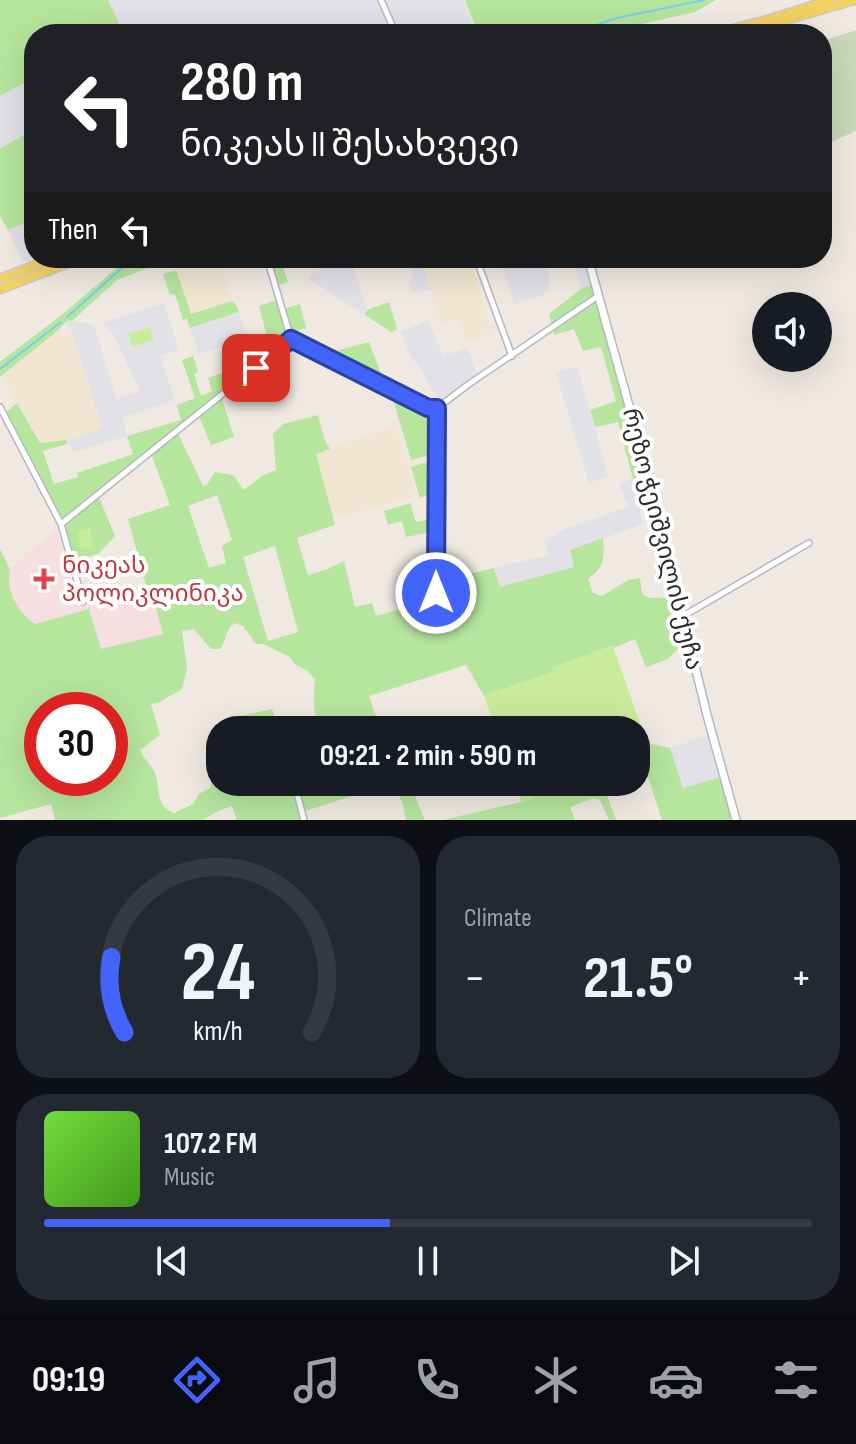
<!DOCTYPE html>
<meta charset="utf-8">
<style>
:root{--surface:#171b24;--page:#242831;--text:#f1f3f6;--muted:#9ea1a6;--line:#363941;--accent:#4264fb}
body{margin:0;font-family:"Sofia Sans Condensed","Noto Sans Georgian",sans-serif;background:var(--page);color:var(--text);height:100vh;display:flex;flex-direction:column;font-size:30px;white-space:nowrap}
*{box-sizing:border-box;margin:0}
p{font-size:26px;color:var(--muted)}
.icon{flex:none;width:44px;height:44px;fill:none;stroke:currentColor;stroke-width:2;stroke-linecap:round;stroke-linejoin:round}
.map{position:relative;height:820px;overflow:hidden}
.drawer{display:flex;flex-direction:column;gap:16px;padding:16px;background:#0d0f14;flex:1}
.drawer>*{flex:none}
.top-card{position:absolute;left:24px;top:24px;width:808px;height:244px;border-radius:32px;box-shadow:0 8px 32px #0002;background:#202124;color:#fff;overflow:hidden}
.fabs{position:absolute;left:752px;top:292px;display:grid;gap:16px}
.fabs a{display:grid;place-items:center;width:80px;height:80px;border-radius:50%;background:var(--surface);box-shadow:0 8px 32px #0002;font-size:40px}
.speed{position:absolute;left:24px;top:692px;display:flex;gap:16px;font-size:40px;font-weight:700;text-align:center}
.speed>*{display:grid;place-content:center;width:104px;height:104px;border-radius:50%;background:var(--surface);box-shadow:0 8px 32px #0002;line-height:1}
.speed .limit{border:12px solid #d22;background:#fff;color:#111}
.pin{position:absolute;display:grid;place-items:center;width:68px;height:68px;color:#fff;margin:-34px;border-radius:16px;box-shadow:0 4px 12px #0006}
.me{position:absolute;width:88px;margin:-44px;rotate:0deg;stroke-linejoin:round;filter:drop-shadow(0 0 6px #0008)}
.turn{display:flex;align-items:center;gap:28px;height:168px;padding:0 24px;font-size:36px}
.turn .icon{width:104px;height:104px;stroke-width:2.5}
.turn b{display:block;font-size:56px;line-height:68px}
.then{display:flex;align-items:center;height:76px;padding:0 24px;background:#0003;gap:16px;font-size:30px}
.big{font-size:60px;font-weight:700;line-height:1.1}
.drawer .widget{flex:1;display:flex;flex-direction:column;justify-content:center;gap:12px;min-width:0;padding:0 28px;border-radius:32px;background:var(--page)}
.drawer .dial{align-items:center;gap:0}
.dial svg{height:208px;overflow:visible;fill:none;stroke:var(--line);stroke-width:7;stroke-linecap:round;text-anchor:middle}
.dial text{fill:var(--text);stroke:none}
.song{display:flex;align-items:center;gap:24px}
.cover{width:96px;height:96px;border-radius:12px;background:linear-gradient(135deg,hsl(100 70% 55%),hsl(100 70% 35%))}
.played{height:8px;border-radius:4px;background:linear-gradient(90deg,var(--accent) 45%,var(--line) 45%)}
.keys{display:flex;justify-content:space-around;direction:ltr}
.heat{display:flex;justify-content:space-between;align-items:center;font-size:44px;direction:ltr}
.drawer .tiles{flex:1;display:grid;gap:16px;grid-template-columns:1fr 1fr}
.widget:last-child{grid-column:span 2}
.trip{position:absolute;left:206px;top:716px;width:444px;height:80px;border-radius:32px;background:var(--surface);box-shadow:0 8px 32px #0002;font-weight:700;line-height:80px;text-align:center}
.tabs{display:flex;height:128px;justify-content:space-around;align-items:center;background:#090b0e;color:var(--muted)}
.tabs .icon{width:56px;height:56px}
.tabs .selected{color:var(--accent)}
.tabs b{font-size:36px;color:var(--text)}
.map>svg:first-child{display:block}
.industrial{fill:#e3e1e8}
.education{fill:#f0e6d1}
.medical{fill:#f5dfe0}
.green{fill:#b6e59e;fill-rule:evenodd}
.cemetery{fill:#c8d9b8}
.pitch{fill:#c9ec9a}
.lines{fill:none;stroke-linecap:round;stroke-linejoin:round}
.stream{stroke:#75cff0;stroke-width:2}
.street-casing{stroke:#b4b7c1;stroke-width:8}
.secondary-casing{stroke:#b4b7c1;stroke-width:10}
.primary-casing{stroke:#c9c9c9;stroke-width:11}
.street{stroke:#fff;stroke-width:5}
.secondary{stroke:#fff;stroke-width:7}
.primary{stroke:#f2d163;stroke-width:8}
.route-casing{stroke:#2b41a3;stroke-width:20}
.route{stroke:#4264fb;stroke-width:14}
.health-dot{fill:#e0444e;stroke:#fff;stroke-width:3}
.labels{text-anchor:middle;stroke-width:8;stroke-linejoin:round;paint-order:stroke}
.street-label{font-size:24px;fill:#2e2e2e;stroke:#fff}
.health-label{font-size:24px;fill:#be3a42;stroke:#fff;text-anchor:start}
</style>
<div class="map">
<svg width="856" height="820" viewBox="0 0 856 820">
<rect width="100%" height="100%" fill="#efe9e1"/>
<path class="industrial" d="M108 0H463L475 34H124Z
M34 78V130L0 148V96Z
M34 219V258L23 262 8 230Z
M316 258H342L344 264 353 267 367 310 365 315 310 280 308 276 320 271Z
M392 258H421L431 289 413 294 409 282 413 279 408 259 394 263Z
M499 258H548L546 263 550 282 548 290 543 295 514 304Z
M573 258H588L595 284 581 289Z
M164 303 179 350 160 356 175 400 122 417 127 436 74 452 66 440 102 428 70 326H67L68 320 94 325 116 399 140 391 113 334 103 323Z
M239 312 247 339 199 354 190 328Z
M429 321 443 356 467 347 477 373 439 401 418 365 411 358 401 331Z
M577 366 608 476 589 483 556 373Z
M633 479 643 524 571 550 575 567 499 588 494 568 549 555 544 541 562 530 629 506 620 487 621 482Z
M713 734 724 776 683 788 670 748Z"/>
<path class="education" d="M210 258H219L232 301 191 314 176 270Z
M421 258H469L492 333 467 342 459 319 441 324Z
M55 333 64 336 72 333 102 429 66 440 40 443 2 376Z
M396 425 417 496 337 518 331 516 315 454Z"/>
<path class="medical" d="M61 524 83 601 150 584 163 634 101 650 35 624 19 611 7 579 10 569Z"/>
<path class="green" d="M0 0H108L124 34H34V78L0 96Z
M465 0H716L695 12 598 34C583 34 574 30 560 34H478Z
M34 130V219L8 230 0 216V148Z
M124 258H160L161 263 117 280 72 321 68 320 55 333 0 377V362L63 314 120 265 126 263Z
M267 258H280L288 282 275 286Z
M176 270 191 314 232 301 236 305 239 312 190 328 187 319 183 320 175 294 170 295 163 274Z
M595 284 648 474 633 479 618 422 595 427 590 410 616 401 601 347 583 351 574 329 554 335 549 314 581 289Z
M280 299 283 309 300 304 306 328 290 333 291 339 221 396 234 437 211 445 198 414 177 431 203 486 207 485 215 472 233 475 244 490 263 475 276 470 273 434 283 424 318 415 324 438 330 449 316 454 335 525 297 538 308 575 328 569 344 561 355 607 372 603 376 616 411 606 402 582 413 579 425 589 436 586V582L494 568 500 587 574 567 570 550 603 538C604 549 605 562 598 570 595 574 591 575 588 579L593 593 602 596 628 580 640 578 642 594 649 598 678 597 690 643 681 646 668 659 646 667 635 639 613 648 612 646 553 667 554 672 484 696 466 665 369 696 374 712 385 730H319C314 715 312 696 315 680L308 671 294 664 290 657 263 644H256L243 626 234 623C223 633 228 639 220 649H211L194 629 182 631 187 669 182 689 158 703 151 704 160 735 140 750C144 760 151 764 155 773 161 789 155 806 174 813L193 804 199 794 210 788 217 768 216 763 220 761V782H409L425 820H406L403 804 392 783 302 812 304 820H237L232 806 218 811 203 820H55L51 804 0 818V549L10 569C5 589 18 613 35 624L89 609 101 649 163 634 150 585H146L128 519 170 505 151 453 98 495 115 536 98 554 71 561 61 524 4 414 17 403 40 443 66 440 67 444 43 451 54 484 78 477 77 473 133 454 127 436 181 420 177 405 195 398 182 360 193 356 198 372 194 374 201 396 212 391 208 378 253 362 251 351 269 345 259 306ZM217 495 232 540 222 546 226 563 209 568 188 506ZM275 546 298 632 268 641 243 557ZM42 710H110V778H42Z
M389 302 397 329 391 332 365 315 367 310Z
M369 342 383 379 331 352Z
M392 396 426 413H434L433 454 411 460Z
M435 460 434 493 420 498 411 467Z
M410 503 416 522 436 518V556L431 557 427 533 406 537 402 521 388 525 384 511Z
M272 709 279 730H225L223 720Z
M651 744 670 748 683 788 724 776 736 820H662L644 765 636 767V746L638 748Z
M578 782H602L616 820H609L600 800 594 798 570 807 575 820H443L521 802Z"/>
<path class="cemetery" d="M856 30V131L829 143 822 128V44L826 40Z"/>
<path class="pitch" d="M150 327 154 340 132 347 128 334Z
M90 528 94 547 81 549 77 531Z
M613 646 640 724 623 730H496L484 696 554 672 552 667Z
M514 782H578L521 802Z"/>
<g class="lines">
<path class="stream" d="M584 29 617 18 704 0
M67 317 122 268 129 266 131 262 130 258
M0 369 61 322"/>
<g class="street-casing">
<path id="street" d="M381 0 396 34
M267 258 291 339 428 408H437L469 384 598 296
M476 258 512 356
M0 407 61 524 83 602
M61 524 291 339
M436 593 437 408
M683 616 809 543
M294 782 304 820"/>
</g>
<g class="secondary-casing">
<path id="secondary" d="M588 258 648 474 707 715 736 820"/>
</g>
<g class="primary-casing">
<path id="primary" d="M713 34 771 19 830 0
M738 34 854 0
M0 279 54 258
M0 289 81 258"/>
</g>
<use href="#street" class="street"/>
<use href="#secondary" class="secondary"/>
<use href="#primary" class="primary"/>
</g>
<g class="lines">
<g class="route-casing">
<path id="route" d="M256 368 291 339 428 408H437L436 593"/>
</g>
<use href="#route" class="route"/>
</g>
<path class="health-dot" d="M40 567h8v8h8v8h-8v8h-8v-8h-8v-8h8z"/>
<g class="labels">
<g class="street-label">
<text transform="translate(663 539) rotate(76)" y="8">რეზო ჭეიშვილის ქუჩა</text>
</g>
<g class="health-label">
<text x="62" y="573">ნიკეას<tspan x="62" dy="28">პოლიკლინიკა</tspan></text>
</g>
</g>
</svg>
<div class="fabs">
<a><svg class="icon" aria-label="sound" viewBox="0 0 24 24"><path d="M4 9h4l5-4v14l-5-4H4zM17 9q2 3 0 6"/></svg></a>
</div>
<div class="speed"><div class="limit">30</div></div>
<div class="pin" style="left:256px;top:368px;background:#d93025"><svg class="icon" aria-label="arrive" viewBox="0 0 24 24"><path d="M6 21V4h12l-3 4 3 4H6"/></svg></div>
<svg class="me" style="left:436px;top:593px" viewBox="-20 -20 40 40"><circle r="17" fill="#4264fb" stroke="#fff" stroke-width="3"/><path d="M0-11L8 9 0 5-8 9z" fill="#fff"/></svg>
<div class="trip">09:21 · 2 min · 590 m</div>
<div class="top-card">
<div class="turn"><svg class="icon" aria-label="left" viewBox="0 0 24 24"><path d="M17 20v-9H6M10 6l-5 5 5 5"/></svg><div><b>280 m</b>ნიკეას II შესახვევი</div></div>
<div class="then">Then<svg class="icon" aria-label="left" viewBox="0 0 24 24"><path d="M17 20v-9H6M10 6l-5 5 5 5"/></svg></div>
</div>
</div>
<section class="drawer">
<div class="tiles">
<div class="widget dial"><svg viewBox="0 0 100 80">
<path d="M14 69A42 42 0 1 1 86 69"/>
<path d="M14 69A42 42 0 0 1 9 40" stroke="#4264fb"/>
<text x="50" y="56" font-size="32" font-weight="700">24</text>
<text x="50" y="72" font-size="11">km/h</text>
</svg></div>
<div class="widget"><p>Climate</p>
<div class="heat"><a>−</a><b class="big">21.5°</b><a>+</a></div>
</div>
<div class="widget">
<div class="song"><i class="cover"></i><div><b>107.2 FM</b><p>Music</p></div></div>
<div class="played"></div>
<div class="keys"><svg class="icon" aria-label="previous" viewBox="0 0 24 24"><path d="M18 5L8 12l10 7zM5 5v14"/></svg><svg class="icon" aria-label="pause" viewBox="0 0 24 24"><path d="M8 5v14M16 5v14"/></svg><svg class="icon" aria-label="next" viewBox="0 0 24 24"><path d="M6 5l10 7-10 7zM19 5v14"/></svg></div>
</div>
</div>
</section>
<nav class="tabs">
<b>09:19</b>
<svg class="icon selected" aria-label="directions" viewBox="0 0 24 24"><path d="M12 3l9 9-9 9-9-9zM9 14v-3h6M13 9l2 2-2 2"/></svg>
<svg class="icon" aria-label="music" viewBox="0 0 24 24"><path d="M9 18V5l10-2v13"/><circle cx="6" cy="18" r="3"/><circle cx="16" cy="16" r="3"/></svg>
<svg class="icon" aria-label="phone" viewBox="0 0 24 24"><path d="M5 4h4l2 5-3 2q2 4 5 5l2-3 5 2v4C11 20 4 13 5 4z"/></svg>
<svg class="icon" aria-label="climate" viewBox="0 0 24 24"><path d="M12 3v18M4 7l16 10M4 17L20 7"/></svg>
<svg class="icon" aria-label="car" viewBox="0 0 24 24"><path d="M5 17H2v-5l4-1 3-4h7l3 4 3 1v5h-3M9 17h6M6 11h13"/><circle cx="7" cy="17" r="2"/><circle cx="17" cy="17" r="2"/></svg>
<svg class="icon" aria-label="filters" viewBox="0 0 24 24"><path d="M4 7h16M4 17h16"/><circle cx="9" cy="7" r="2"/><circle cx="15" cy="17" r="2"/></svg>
</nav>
